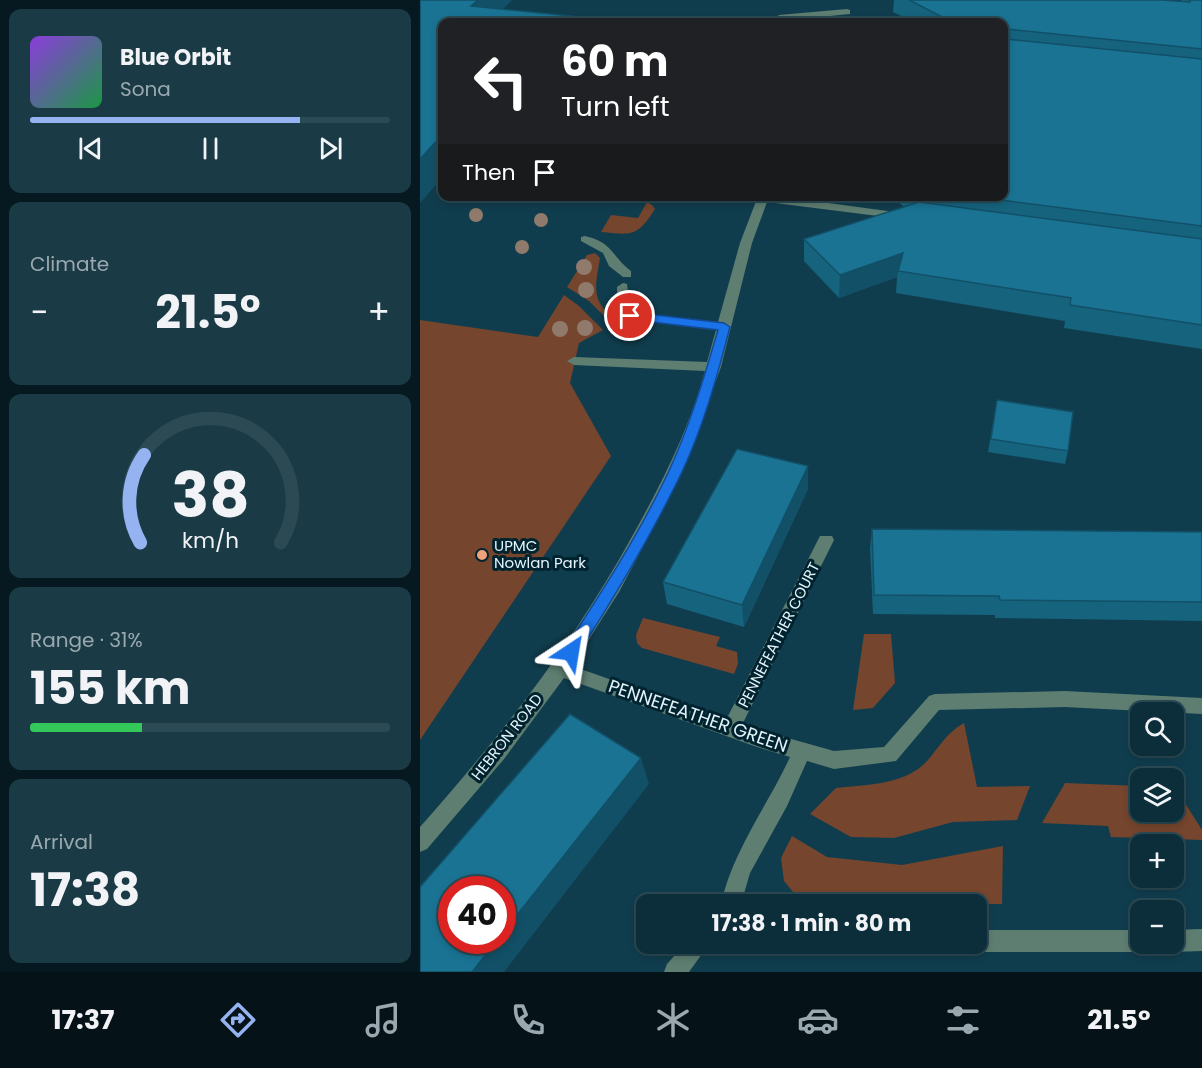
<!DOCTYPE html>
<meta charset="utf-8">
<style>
:root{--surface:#0c2e3a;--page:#1a3a45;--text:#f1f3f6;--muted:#9aa8af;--line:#2c4a54;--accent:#95b2f1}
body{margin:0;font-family:Poppins,sans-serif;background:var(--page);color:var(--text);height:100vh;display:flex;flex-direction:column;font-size:22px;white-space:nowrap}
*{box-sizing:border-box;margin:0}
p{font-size:20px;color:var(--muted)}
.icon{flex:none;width:33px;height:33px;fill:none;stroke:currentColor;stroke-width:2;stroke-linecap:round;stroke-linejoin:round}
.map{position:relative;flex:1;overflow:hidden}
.sheet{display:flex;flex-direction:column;gap:9px;padding:9px;background:#071920;width:420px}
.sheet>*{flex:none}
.guide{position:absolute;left:18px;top:18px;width:570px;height:183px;border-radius:12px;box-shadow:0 3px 9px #0003,0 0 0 2px var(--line);background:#202124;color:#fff;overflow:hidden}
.controls{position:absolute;left:710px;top:702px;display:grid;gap:12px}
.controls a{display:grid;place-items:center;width:54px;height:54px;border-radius:12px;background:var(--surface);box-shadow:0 3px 9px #0003,0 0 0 2px var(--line);font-size:30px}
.speed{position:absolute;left:18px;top:876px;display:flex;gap:12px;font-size:30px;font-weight:700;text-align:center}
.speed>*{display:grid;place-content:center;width:78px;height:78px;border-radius:50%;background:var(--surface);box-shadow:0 3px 9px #0003,0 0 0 2px var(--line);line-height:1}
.speed .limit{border:9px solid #d22;background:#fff;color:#111}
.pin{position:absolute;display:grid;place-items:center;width:51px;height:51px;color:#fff;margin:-26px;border:3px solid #fff;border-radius:50%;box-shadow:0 2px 6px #0007}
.me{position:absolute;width:66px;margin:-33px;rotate:33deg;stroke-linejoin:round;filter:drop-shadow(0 0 4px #0008)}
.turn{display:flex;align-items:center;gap:21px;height:126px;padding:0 24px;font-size:27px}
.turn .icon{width:78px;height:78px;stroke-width:2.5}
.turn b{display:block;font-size:42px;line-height:51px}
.then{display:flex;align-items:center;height:57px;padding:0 24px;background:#0003;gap:12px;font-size:22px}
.big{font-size:45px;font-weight:700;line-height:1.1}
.sheet .card{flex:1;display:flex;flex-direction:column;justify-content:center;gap:9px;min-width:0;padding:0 21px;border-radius:12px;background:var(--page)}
.sheet .dial{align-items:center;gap:0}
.dial svg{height:156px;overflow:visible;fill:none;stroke:var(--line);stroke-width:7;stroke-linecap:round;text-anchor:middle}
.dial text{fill:var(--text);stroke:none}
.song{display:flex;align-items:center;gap:18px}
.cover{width:72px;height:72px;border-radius:9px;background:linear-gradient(135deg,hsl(270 70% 55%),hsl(140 70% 35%))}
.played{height:6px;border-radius:3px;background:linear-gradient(90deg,var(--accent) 75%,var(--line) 75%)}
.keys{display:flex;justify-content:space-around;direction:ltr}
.heat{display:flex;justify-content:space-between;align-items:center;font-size:33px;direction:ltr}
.charge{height:9px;border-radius:4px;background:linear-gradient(90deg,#34c759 31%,var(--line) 0)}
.trip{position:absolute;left:216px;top:894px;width:351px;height:60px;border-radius:12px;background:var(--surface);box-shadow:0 3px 9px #0003,0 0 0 2px var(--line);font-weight:700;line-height:60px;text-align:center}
.dock{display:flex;height:96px;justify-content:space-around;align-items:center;background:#051217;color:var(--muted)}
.dock .icon{width:42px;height:42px}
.dock .on{color:var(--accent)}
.dock b{font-size:27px;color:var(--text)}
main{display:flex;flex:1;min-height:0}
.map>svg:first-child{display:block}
.green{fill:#75452d}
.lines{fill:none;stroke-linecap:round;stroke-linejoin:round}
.minor{fill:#5e7e71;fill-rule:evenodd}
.tree{fill:#907a6c}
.wall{fill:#16637e}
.shaded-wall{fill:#125067}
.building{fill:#1a7393;stroke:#125067;stroke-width:1.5}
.route{fill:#1a73e8;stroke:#114b97;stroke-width:1.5}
.poi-dot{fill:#f0a27a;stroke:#002330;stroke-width:2}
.labels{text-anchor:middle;stroke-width:6;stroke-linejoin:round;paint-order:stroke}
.poi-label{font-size:15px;fill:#e5f4fb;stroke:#002330;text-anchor:start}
.street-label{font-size:15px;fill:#e5f4fb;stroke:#002330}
.near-street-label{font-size:18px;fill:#e5f4fb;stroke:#002330}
</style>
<main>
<section class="sheet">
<div class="card">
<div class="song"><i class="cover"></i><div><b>Blue Orbit</b><p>Sona</p></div></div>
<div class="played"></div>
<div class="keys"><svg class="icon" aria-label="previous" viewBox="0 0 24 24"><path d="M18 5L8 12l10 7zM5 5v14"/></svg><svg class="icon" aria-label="pause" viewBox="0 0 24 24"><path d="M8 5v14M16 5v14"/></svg><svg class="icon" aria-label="next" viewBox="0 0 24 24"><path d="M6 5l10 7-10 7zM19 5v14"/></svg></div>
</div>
<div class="card"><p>Climate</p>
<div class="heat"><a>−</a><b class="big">21.5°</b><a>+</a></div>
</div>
<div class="card dial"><svg viewBox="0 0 100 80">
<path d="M14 69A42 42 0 1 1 86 69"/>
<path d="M14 69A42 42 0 0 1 16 24" stroke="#95b2f1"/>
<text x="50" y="56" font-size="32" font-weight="700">38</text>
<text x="50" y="72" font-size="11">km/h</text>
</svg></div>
<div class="card"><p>Range · 31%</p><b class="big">155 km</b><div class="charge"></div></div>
<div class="card"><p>Arrival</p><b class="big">17:38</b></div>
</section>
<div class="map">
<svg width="782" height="972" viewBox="0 0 782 972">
<rect width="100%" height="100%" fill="#103d4e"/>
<path class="green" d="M227 202 232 205 235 209C217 237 213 235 181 232L191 215 218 218Z
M175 253 180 258C175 288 170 303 199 321L193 325 169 301 147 287 167 255Z
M144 295 159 306 183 330 159 343 150 383 191 456 0 740V320L118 337Z
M223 618 300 637 296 646 317 652 318 664 314 674 222 648 217 643 216 635Z
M444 634H471L475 683 453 708 433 710Z
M544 723 557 787 610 786 597 820 533 822 474 838 431 837 390 814 416 788C441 785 476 785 498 769 515 757 521 736 544 723Z
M645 783 720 786V812H753V787H755L782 830V840L691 837 688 826 622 823Z
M372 836 407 857 482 865 583 846 582 904H383L364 881 361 858Z"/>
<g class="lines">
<path class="minor" d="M427 9 430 10V14L359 21 355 18 359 15Z
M338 196H357L482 213 488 216 482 219 347 202 332 243 301 367 262 473 199 592 152 666 306 720 400 536H412L414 540 322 725 414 751 464 747 509 696 515 694 645 691 782 698V714L645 707 519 710 476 761 414 769 387 761 367 806 330 873 321 904H301C312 852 348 805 370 757L337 747 144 678 84 759 7 849 0 852V827C83 733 153 644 214 533 243 481 269 429 285 371L154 365 147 361 154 357 287 362 296 330 206 319 197 299V287L203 283 207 284 209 299 215 313 298 322 320 243Z
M165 236C194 243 191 256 211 271V277H203L189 266 183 253 161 241V237Z
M782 929V951L753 952 746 948 743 944H753V930Z
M556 930H720V944H730L727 948 720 952H556L549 948 546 944H556Z
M265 944H289L269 972H244L247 964Z"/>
</g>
<g class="tree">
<circle cx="56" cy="215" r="7"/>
<circle cx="121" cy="220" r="7"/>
<circle cx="102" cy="247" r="7"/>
<circle cx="164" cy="267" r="8"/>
<circle cx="166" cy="290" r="8"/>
<circle cx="165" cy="328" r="8"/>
<circle cx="140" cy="329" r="8"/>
</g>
<path class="wall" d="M474 0H741L761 2V0H782V349L644 328 645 321 476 293 477 277 419 298 384 261V239L484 207 471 196H584V22H493L473 12Z
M577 400 648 451 645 464 568 452Z
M388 466V489L324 627 247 604 243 582Z
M452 529 782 532V621L575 618V615L453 614 450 548Z"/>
<path class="shaded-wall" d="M58 0H92L71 22 51 6Z
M22 135V178L0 203V159Z
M483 253 478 271 477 277 419 298 420 275Z
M388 466V489L324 627 322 605Z
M221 758 229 784 84 972H52L77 940H82V934Z"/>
<path class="building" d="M0 0H58L51 6 211 22H22V135L0 159Z
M489 0H741L770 2 769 0H782V49L587 29 585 32V39L782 59V226L550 196H584V22H532Z
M499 202 782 239V325L650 305 651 298 478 271 483 253 420 275 384 239Z
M577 400 653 412 648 451 571 439Z
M317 449 388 466 322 605 243 582Z
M452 529 782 532V602L580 600 579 596 454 595Z
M150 714 221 758 82 934V890H32V940H77L52 972H0V887Z"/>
<path class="route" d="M210 312 304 323 310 327C297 377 283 428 261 474 230 538 194 598 156 657L151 659 145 657 143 652 145 648C182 592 219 534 248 473 269 428 284 378 298 330L206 319 204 316Z"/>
<circle class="poi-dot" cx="62" cy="555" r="6"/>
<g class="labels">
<g class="poi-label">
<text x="74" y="551">UPMC<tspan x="74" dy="17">Nowlan Park</tspan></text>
</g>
<g class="street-label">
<text transform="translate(359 635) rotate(-63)" y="5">PENNEFEATHER COURT</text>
<text transform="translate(87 737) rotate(-52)" y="5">HEBRON ROAD</text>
</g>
<g class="near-street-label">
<text transform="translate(278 716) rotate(19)" y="6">PENNEFEATHER GREEN</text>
</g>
</g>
</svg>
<div class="controls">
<a><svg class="icon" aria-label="search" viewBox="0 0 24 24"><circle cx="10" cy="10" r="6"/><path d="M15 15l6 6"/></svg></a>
<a><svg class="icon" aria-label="layers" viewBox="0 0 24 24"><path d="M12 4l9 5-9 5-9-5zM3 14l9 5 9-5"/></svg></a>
<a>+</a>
<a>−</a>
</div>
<div class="speed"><div class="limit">40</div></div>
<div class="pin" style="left:210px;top:316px;background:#d93025"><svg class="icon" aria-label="arrive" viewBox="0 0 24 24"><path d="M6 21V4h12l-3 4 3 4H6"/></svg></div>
<svg class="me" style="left:151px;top:652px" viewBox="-20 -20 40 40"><path d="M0-17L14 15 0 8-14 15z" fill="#1a73e8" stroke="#fff" stroke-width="4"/></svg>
<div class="trip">17:38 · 1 min · 80 m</div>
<div class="guide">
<div class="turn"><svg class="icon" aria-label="left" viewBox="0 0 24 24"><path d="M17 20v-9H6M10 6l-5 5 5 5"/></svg><div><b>60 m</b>Turn left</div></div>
<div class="then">Then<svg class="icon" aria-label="arrive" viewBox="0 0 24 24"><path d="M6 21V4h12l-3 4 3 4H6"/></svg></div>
</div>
</div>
</main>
<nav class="dock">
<b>17:37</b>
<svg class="icon on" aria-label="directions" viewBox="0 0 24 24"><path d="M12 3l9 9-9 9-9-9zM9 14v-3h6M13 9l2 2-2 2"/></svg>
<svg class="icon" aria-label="music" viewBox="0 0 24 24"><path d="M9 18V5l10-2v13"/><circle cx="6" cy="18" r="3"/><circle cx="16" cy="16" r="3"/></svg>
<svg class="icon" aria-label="phone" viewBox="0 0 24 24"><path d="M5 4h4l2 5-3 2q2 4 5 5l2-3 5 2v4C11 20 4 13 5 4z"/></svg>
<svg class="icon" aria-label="climate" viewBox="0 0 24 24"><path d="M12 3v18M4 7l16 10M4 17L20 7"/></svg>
<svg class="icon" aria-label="car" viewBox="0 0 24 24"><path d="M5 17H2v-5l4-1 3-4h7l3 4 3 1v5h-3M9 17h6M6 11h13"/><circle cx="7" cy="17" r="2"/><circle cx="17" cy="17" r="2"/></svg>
<svg class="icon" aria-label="filters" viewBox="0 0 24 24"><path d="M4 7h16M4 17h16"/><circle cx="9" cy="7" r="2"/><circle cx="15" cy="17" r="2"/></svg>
<b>21.5°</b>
</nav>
